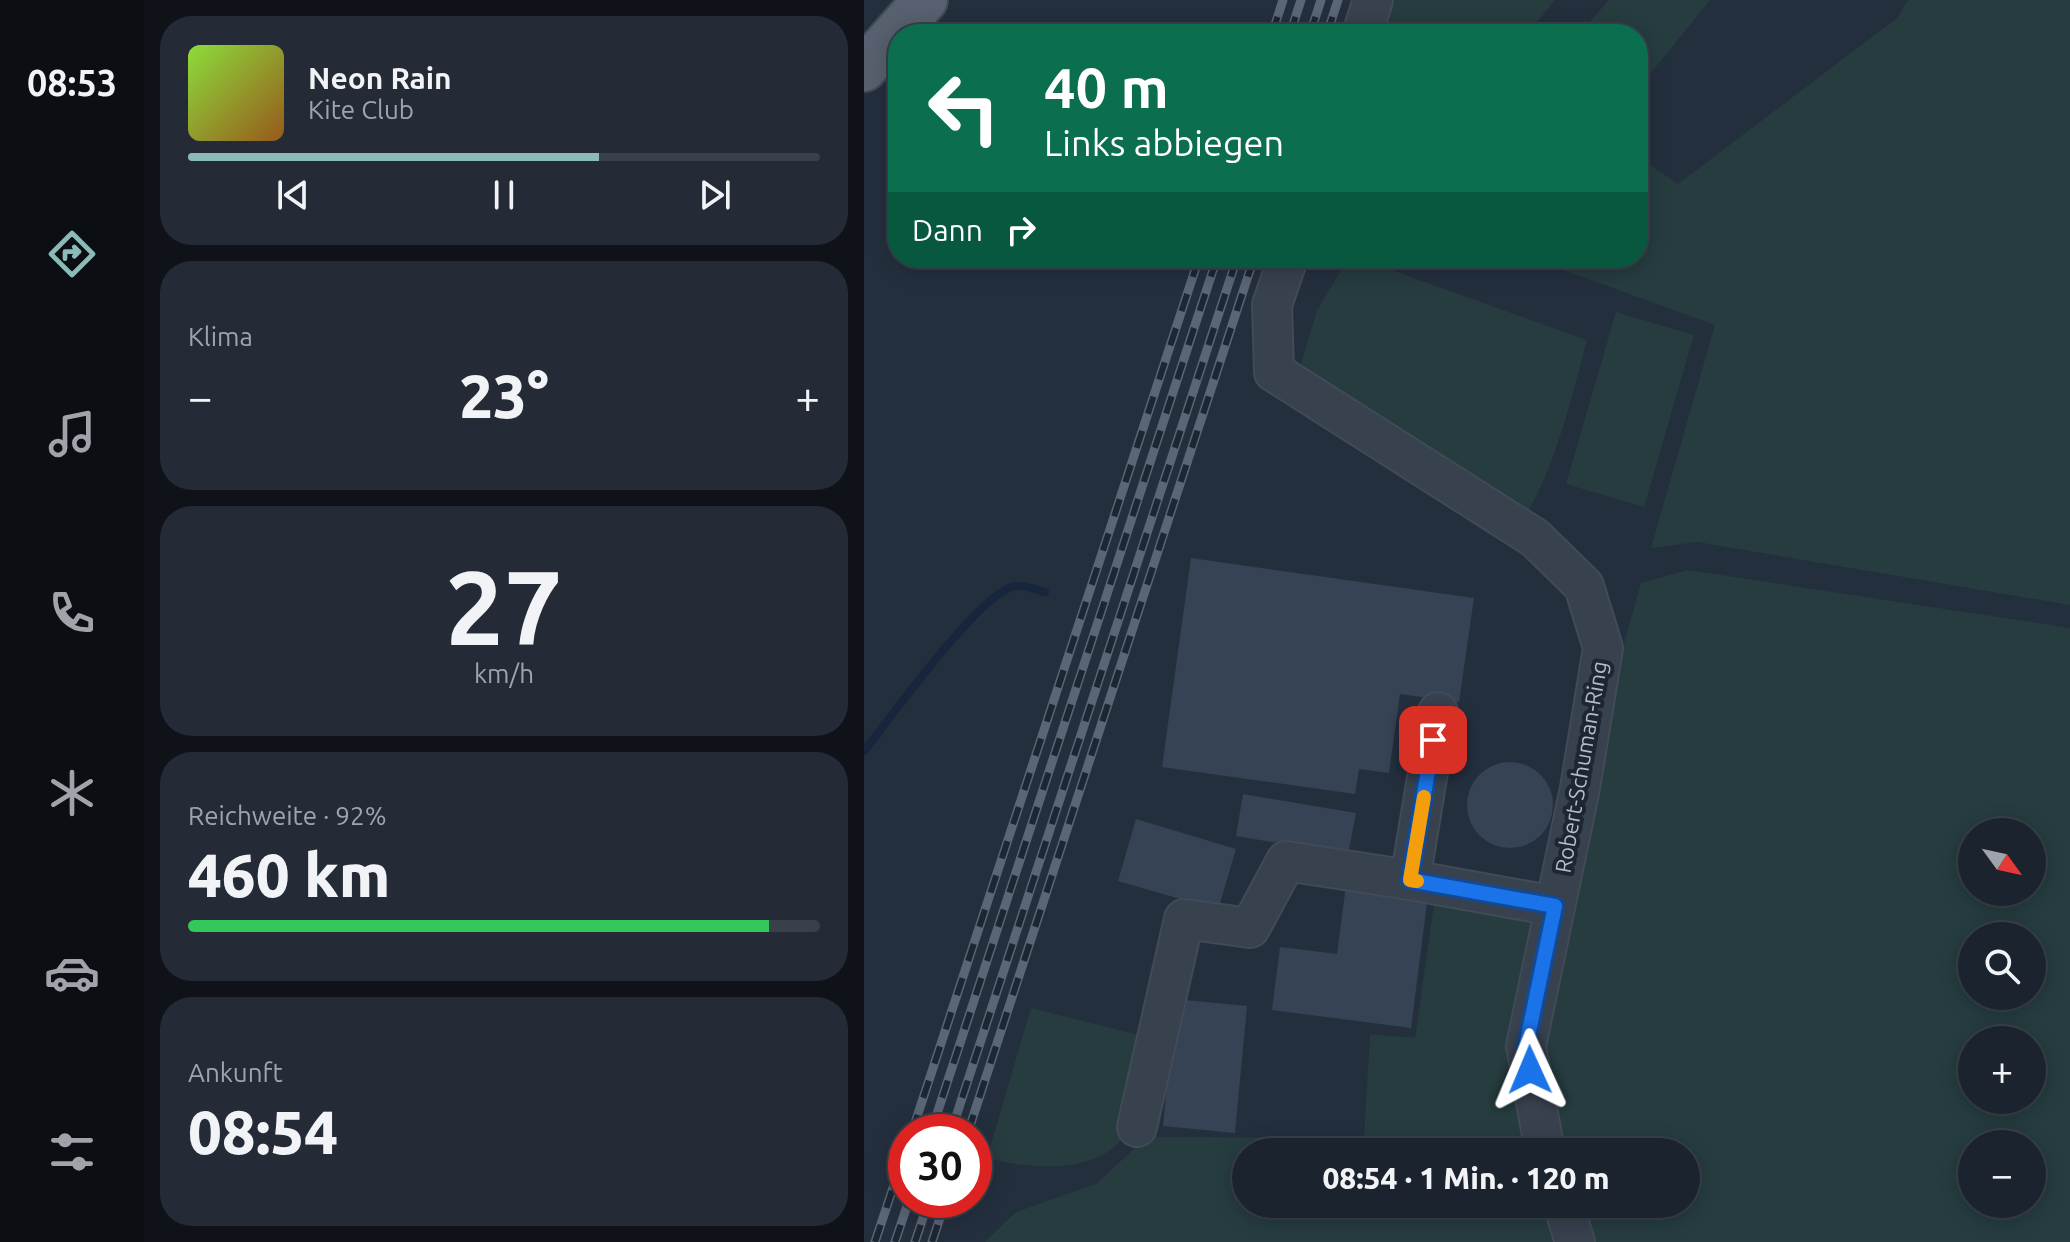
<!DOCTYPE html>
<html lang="de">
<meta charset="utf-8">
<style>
:root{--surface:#1b232e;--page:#242b36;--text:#f1f3f6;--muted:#a0a4aa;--line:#39404a;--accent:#8bbbb9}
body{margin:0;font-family:Ubuntu,sans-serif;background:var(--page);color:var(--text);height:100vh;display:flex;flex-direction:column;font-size:30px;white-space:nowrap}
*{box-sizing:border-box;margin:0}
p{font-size:26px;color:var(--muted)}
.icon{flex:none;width:44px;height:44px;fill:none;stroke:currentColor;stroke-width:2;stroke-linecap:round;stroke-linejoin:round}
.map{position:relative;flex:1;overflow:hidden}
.details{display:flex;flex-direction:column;gap:16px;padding:16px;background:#0f1319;width:720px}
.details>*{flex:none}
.banner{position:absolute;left:24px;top:24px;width:760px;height:244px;border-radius:32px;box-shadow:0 4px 20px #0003,0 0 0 2px var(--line);background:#0b6e4f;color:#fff;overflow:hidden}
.needle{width:52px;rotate:123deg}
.controls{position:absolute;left:1094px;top:818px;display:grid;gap:16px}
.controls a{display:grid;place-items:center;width:88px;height:88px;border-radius:50%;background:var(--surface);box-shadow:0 4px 20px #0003,0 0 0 2px var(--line);font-size:40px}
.speed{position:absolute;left:24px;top:1114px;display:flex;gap:16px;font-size:40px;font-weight:700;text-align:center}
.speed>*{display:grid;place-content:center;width:104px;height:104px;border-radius:50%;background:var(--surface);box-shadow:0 4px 20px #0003,0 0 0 2px var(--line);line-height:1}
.speed .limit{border:12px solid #d22;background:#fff;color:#111}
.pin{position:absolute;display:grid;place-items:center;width:68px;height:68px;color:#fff;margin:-34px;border-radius:16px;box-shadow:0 4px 12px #0006}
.me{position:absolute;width:88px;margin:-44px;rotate:359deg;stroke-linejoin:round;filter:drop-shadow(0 0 6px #0008)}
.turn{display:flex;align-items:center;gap:28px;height:168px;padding:0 24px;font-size:36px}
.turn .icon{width:104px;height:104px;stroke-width:2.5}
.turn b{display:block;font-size:56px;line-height:68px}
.then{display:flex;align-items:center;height:76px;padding:0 24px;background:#0003;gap:16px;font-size:30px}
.big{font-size:60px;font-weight:800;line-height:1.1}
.details .widget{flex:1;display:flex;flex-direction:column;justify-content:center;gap:12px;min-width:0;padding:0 28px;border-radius:32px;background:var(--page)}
.details .dial{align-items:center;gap:0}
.dial b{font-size:104px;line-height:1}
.song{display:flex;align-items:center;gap:24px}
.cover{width:96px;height:96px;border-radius:12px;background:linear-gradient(135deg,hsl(90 70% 55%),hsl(30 70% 35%))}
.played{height:8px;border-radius:4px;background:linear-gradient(90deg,var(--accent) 65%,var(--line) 65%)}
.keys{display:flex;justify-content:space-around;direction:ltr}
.heat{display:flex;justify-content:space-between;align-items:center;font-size:44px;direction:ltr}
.charge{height:12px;border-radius:6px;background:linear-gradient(90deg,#34c759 92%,var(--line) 0)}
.trip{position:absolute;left:368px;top:1138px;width:468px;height:80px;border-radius:40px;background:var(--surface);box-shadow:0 4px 20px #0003,0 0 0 2px var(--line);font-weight:800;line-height:80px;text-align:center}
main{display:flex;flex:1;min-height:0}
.dock{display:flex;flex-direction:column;width:144px;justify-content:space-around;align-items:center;background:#0b0e12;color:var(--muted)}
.dock .icon{width:56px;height:56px}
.dock .on{color:var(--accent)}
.dock b{font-size:36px;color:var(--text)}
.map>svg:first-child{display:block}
.green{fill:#263c3f;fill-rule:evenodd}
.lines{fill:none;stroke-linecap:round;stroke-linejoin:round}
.stream{stroke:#17263c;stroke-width:8}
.building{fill:#364354}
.minor-casing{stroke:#414a57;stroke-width:42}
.major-casing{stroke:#414a57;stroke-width:48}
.minor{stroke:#38414e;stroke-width:38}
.major{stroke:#56606e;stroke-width:44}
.rail-casing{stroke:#5a6575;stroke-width:9}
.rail{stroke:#1d2633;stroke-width:6;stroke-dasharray:18;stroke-linecap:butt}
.route-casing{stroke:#114b97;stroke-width:20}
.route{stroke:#1a73e8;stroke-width:14}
.slow{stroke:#f59e0b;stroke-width:14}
.labels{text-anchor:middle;stroke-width:8;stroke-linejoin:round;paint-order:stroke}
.street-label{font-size:22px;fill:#b4bcc9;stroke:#1d2633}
</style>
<main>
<nav class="dock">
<b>08:53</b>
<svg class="icon on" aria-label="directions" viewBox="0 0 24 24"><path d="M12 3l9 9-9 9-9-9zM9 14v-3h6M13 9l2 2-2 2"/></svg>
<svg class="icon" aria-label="music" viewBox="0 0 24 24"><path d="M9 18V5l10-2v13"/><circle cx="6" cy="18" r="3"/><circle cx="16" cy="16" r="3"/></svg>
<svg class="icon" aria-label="phone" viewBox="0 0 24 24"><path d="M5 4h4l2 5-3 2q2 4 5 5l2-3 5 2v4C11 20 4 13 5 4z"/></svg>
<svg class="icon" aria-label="climate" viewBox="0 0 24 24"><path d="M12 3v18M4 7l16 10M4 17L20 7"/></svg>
<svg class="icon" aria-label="car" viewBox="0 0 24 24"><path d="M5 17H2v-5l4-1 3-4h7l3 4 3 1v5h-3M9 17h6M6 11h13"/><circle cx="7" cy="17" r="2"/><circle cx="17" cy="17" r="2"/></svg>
<svg class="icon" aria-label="filters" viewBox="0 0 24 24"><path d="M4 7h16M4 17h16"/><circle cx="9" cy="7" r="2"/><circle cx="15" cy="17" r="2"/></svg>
</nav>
<section class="details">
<div class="widget">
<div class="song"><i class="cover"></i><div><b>Neon Rain</b><p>Kite Club</p></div></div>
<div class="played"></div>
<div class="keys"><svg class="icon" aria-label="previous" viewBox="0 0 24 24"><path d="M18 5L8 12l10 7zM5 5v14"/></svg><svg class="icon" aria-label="pause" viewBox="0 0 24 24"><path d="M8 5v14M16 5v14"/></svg><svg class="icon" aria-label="next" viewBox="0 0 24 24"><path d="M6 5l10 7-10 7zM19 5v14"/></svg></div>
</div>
<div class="widget"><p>Klima</p>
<div class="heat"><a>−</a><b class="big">23°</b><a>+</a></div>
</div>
<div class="widget dial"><b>27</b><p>km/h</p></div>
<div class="widget"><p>Reichweite · 92%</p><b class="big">460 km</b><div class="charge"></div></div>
<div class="widget"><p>Ankunft</p><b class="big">08:54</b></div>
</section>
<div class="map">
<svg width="1206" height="1242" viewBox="0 0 1206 1242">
<rect width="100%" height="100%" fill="#242f3e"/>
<path class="green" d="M528 0H691L663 34H517Z
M745 0H846L774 89V34H715Z
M1044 0H1206V605L833 542 787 548 851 325 666 258H774V157L814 184 1033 18Z
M485 258H494L723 340C709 393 691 469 662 514L490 402 437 364 453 310Z
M752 312 830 335 780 507 702 484Z
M824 570 1206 628V1242H727L713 1204H822V1152H694L677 1048 751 676 777 583ZM1108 832H1168V892H1108ZM1108 936H1168V996H1108ZM1108 1040H1168V1100H1108ZM1108 1144H1168V1204H1108Z
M570 903 671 919V1152H382V1204H687L698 1242H121L152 1212 232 1184 283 1137 500 1138 506 1034 551 1038Z
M167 1008 287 1038C281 1065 277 1097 267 1123 246 1177 168 1170 123 1158Z"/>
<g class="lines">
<path class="stream" d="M0 751C26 719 116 592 151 586 160 584 172 590 181 592"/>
</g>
<path class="building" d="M327 558 610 598 595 702 536 694 525 773 495 769 491 794 298 767Z
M603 805a43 43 0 1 1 86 0a43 43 0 1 1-86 0Z
M379 794 492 813 484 855 372 836Z
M272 819 372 849 354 910 254 881Z
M482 885 564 895 547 1028 408 1010 416 947 473 954Z
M311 999 383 1006 371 1133 299 1126Z"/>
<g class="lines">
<g class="minor-casing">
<path id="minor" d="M498 34 509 0
M424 258 408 305 410 372 671 538 720 586 739 648 716 788 662 1046 681 1152
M574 712 546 880 691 906
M273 1127 320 919 386 928 422 861 546 880
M699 1204 711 1242"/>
</g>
<g class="major-casing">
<path id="major" d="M0 69 61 0"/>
</g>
<use href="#minor" class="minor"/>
<use href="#major" class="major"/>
<g class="rail-casing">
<path id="rail" d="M408 34 419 0
M426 34 437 0
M446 34 457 0
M463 34 474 0
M48 1132 335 258
M67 1132 353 258
M87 1132 373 258
M104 1132 390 258
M11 1242 42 1149
M31 1242 45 1200
M51 1242 65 1200
M68 1242 82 1200"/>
</g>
<use href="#rail" class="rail"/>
</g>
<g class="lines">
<g class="route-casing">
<path id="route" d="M569 740 546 880 691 906 662 1046 666 1070"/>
</g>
<use href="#route" class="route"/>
<path class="slow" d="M553 881 546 880 560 797"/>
</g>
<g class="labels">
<g class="street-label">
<text transform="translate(717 767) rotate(-80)" y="8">Robert-Schuman-Ring</text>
</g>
</g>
</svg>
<div class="controls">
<a><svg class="needle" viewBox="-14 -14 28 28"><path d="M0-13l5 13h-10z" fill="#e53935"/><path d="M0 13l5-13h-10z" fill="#a0a4aa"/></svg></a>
<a><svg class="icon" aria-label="search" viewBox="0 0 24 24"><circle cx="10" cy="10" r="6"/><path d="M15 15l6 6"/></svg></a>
<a>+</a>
<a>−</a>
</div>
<div class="speed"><div class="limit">30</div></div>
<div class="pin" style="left:569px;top:740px;background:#d93025"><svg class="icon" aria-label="arrive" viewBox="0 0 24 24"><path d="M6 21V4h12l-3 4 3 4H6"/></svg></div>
<svg class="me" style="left:666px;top:1070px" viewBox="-20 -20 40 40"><path d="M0-17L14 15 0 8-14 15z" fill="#1a73e8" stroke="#fff" stroke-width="4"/></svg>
<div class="trip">08:54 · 1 Min. · 120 m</div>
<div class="banner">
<div class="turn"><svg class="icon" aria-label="left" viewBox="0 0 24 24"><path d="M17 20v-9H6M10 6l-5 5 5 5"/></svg><div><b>40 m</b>Links abbiegen</div></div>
<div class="then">Dann<svg class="icon" aria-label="right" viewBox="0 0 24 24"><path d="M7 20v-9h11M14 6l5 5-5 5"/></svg></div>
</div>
</div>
</main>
